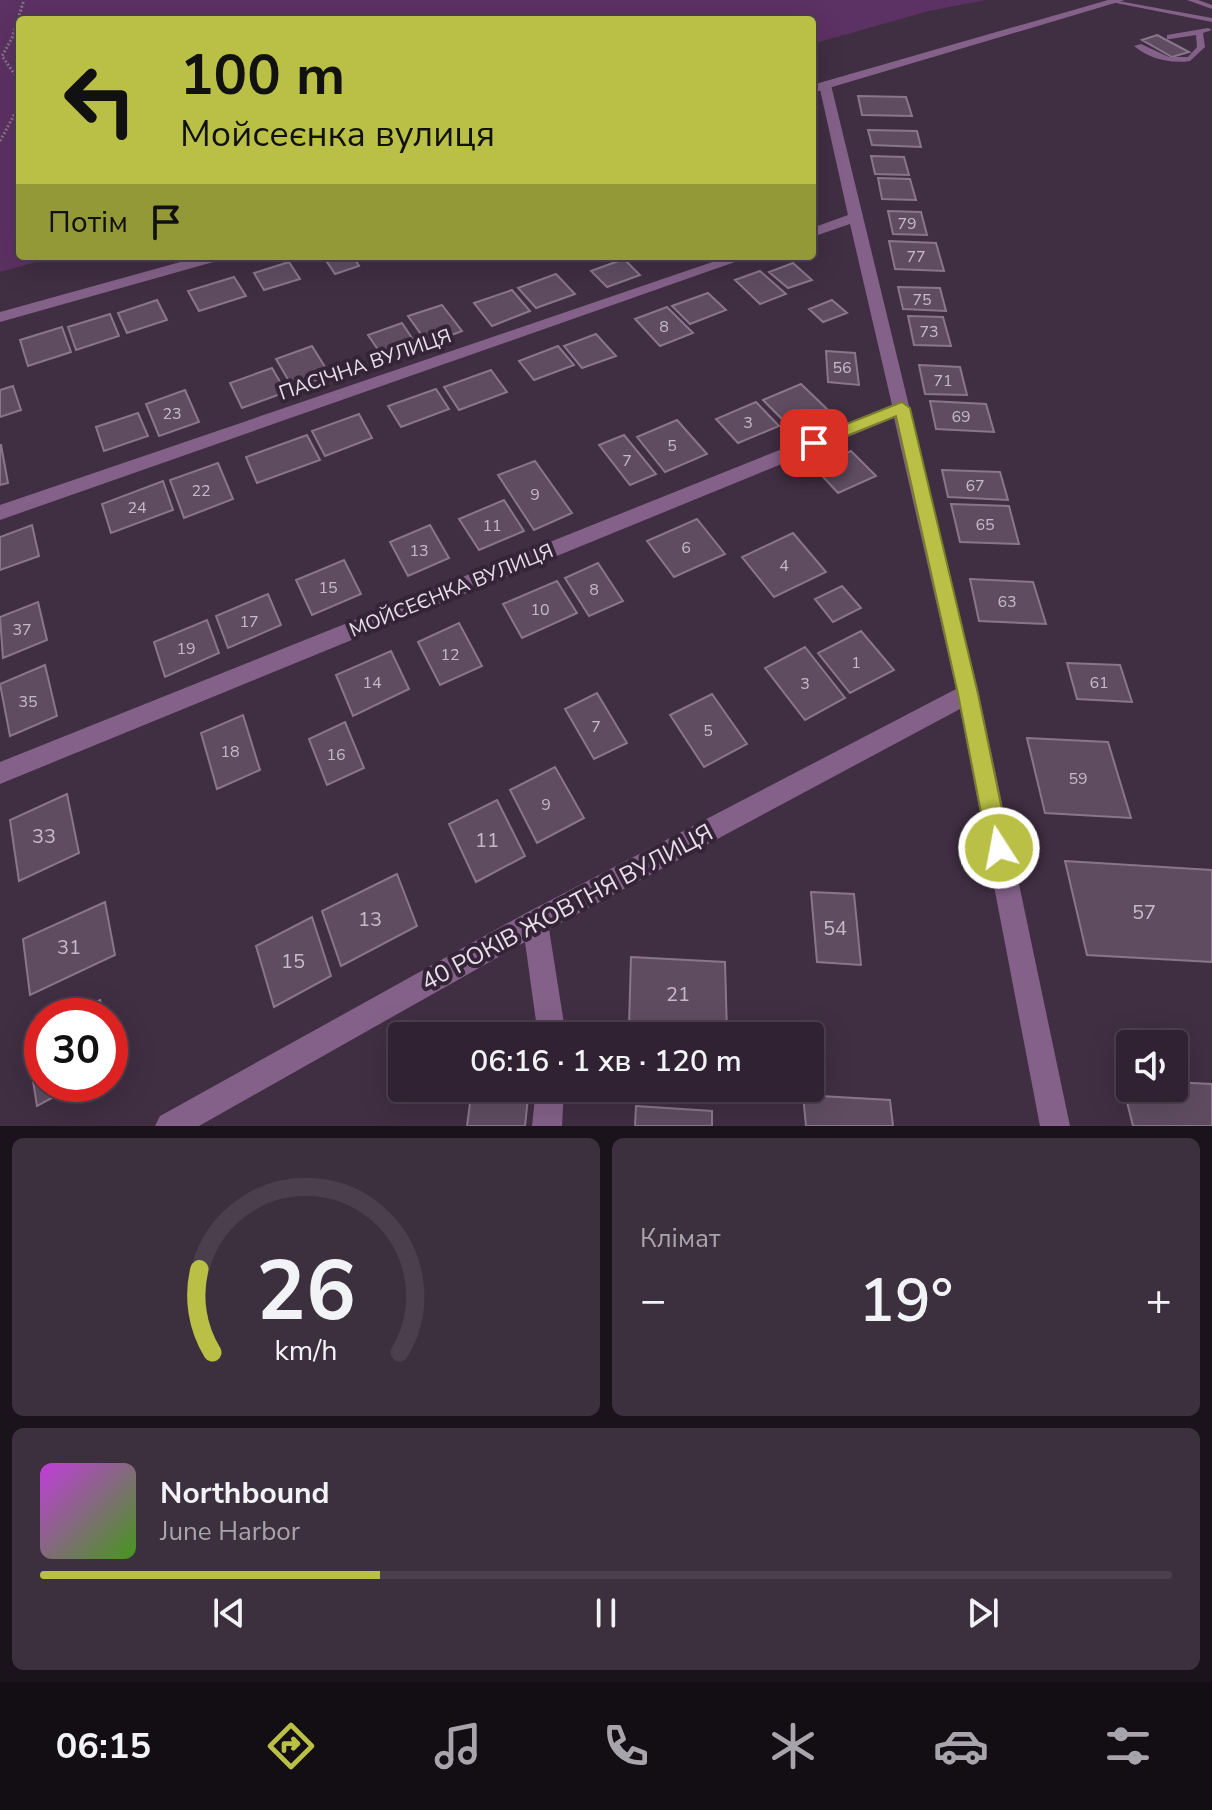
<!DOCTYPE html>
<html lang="uk">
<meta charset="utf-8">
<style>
:root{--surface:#302232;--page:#3c2f3e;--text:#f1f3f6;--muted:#a8a4ac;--line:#4b3f4d;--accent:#bac045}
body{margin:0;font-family:"Nunito Sans",sans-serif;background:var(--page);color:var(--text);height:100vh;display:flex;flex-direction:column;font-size:30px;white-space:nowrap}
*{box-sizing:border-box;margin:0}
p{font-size:26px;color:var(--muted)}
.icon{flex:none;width:44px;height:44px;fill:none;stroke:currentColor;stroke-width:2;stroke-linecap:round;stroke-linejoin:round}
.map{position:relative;height:1126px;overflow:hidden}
.panel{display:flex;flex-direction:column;gap:12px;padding:12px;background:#1a131c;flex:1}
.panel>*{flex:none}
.guide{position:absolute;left:16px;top:16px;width:800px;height:244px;border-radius:8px;box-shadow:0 8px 32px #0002,0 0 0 2px var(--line);background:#bac045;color:#111;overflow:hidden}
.fabs{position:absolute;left:1116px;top:1030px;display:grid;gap:16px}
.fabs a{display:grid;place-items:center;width:72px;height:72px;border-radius:8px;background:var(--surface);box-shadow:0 8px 32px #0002,0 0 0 2px var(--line);font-size:40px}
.speed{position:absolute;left:24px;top:998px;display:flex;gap:16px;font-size:40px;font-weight:700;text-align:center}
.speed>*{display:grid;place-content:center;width:104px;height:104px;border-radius:50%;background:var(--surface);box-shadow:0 8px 32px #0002,0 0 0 2px var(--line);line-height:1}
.speed .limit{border:12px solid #d22;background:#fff;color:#111}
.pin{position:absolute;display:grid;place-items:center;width:68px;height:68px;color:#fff;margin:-34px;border-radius:16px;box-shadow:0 4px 12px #0006}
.me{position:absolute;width:88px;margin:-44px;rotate:349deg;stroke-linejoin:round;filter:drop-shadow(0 0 6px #0008)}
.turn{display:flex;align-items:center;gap:28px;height:168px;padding:0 32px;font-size:36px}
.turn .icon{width:104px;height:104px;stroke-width:2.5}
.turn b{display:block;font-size:56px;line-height:68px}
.then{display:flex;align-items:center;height:76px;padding:0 32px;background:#0003;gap:16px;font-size:30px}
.big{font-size:60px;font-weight:600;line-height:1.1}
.panel .widget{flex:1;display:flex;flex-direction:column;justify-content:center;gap:12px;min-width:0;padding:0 28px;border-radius:12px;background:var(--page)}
.panel .dial{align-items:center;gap:0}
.dial svg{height:208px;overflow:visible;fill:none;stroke:var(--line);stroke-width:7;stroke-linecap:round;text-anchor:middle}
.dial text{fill:var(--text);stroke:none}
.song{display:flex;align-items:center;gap:24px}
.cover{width:96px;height:96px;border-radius:12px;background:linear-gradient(135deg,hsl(290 70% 55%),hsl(100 70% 35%))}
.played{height:8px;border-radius:4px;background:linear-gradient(90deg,var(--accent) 30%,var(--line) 30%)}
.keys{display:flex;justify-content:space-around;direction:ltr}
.heat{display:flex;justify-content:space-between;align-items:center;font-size:44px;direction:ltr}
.panel .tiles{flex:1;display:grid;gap:12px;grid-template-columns:1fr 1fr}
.widget:last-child{grid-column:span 2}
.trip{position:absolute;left:388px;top:1022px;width:436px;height:80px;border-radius:8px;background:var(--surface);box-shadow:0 8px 32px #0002,0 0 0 2px var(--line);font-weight:600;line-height:80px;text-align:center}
.tab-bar{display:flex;height:128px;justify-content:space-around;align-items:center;background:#130e14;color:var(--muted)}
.tab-bar .icon{width:56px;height:56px}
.tab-bar .active{color:var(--accent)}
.tab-bar b{font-size:36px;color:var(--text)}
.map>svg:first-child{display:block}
.green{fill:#5c3163}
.building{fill:#5f4c61;stroke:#8a768c;stroke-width:2}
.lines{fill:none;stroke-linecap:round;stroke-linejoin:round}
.path{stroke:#827283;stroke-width:3;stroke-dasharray:2 2;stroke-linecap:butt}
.service{fill:#846189;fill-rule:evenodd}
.minor{fill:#846189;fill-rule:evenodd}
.tertiary{fill:#846189;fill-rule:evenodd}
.route{fill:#bac045;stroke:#797d2d;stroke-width:2}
.labels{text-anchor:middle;stroke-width:8;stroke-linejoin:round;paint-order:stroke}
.number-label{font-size:16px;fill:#c6bac8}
.street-label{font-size:20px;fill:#e9deea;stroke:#352438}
.near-number-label{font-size:20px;fill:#c6bac8}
.near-street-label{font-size:24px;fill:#e9deea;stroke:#352438}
</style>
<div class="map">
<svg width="1212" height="1126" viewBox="0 0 1212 1126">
<rect width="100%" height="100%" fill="#402e42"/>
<path class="green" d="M0 0H986L929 11 812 44V20H20V256H58L0 272Z"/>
<path class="building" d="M1157 35 1189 52 1172 57 1142 40Z
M858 96 906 97 912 116 862 115Z
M868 130 917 131 921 147 872 145Z
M871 156 904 157 909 175 875 174Z
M878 178 910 179 916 200 882 199Z
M888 211 921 212 927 235 893 234Z
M889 241 936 243 944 271 895 269Z
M323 256H353L359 266 335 274Z
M624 259 640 275 607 287 591 271Z
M289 262 300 279 264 290 254 273Z
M793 263 812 280 788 288 769 272Z
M760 271 786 294 760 304 735 280Z
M556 274 575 294 536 308 518 288Z
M234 277 246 296 199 311 188 291Z
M898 287 940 288 946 311 903 309Z
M512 290 530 311 492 326 474 303Z
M708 293 726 310 690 324 672 306Z
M157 300 167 320 127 333 118 313Z
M832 300 847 313 823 322 809 309Z
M442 305 462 331 428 344 408 316Z
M667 307 693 333 660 346 635 319Z
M110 314 119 336 76 350 68 327Z
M908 316 943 317 951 346 914 345Z
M402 323 418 347 385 360 368 335Z
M62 327 71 352 28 366 20 340Z
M596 334 616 356 582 368 564 346Z
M312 346 330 375 293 388 276 359Z
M558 346 574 365 534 380 519 361Z
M826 351 855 353 859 385 828 382Z
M919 365 960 367 967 395 925 394Z
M272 368 286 392 242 408 230 383Z
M491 370 507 392 459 410 444 387Z
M801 384 828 410 789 426 763 400Z
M13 386 21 410 0 417V390Z
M436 389 449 409 401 427 388 406Z
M185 390 199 422 159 436 146 404Z
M930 401 986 404 994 432 936 429Z
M756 402 779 426 738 443 716 419Z
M138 413 148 436 104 451 96 427Z
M359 414 372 438 325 456 312 431Z
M677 420 707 454 665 472 637 437Z
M307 435 320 460 257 483 246 457Z
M624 435 656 474 630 485 599 445Z
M1 445 8 483 0 485V445Z
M851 451 876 476 838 493 814 467Z
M535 461 572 513 534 530 498 475Z
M218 463 233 499 184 518 170 480Z
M942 470 1000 472 1008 500 948 497Z
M163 481 173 510 111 533 102 504Z
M504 500 524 531 479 550 459 519Z
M951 504 1009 506 1019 544 960 542Z
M697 519 725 554 674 577 647 541Z
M32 525 39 556 0 570V537Z
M430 525 449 558 408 576 390 542Z
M793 533 826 572 774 597 742 557Z
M344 560 361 594 312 615 296 580Z
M598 563 623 601 589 616 565 578Z
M970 579 1033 582 1046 624 979 621Z
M557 581 577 613 522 638 503 604Z
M842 586 861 608 833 622 815 599Z
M268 594 281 625 228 648 216 616Z
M38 602 47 640 3 658 0 617Z
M207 620 219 653 165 677 154 642Z
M459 623 482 666 440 685 418 642Z
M861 631 894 670 850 693 818 653Z
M805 647 845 698 805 720 765 668Z
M391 651 409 689 353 716 336 675Z
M1067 663 1120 665 1132 702 1077 699Z
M45 665 57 716 10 736 0 684Z
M597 693 627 743 594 759 565 709Z
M712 694 747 744 704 767 670 715Z
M243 715 260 770 217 789 201 733Z
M345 722 364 768 327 785 309 739Z
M1027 738 1108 742 1131 818 1045 813Z
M555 767 584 818 537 843 510 790Z
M67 794 79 853 19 881 10 820Z
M497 800 525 856 476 882 449 824Z
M1065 861 1212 870V962L1087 955Z
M397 874 417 926 341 966 322 911Z
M811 892 854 894 861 965 817 962Z
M105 902 115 955 30 995 23 939Z
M312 917 331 976 274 1007 256 946Z
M631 957 725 962 727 1033 629 1026Z
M100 1000 103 1016H68Z
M42 1029V1084H78L37 1106 26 1037Z
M1121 1078 1130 1079V1088H1174V1082L1212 1084V1126H1133Z
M472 1088H529L525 1126H467Z
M803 1095 890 1100 893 1126H806Z
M636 1106 712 1111V1126H635Z"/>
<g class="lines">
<path class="path" d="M20 82 2 56 12 38 24 0
M0 141 20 104"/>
<path class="service" d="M1113 0 1212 18V22L1116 3Z
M1187 0H1198L1212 5V9Z
M1208 28 1212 30 1203 33 1205 47 1190 61C1170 64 1150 59 1134 46L1141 44 1169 57H1188L1197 47 1196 35 1170 39H1167V35Z"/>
<path class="minor" d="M825 81 831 85 979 694 1070 1126H1040L960 709 549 929 566 1036H538L525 942 199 1126H155L160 1116 526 913 956 689 894 418 0 784V762L892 405 850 224 812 237V228L848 215 819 85Z
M730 256H752L0 520V505Z
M536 1088H564L562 1126H532Z"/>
<path class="tertiary" d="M1108 0H1125L812 93V85Z
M202 256H226L224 259 0 322V312Z"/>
</g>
<path class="route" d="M902 402 910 408 978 694 1010 848 1007 856 999 860 991 856 988 848 958 694 896 416 814 449 806 443 809 439Z"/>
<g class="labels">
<g class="number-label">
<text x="907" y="229">79</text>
<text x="916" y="262">77</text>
<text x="922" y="305">75</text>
<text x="664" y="332">8</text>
<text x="929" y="337">73</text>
<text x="842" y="373">56</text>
<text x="943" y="386">71</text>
<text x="172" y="419">23</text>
<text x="961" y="422">69</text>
<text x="748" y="428">3</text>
<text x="672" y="451">5</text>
<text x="627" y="466">7</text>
<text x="975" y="491">67</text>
<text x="201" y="496">22</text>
<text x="535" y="500">9</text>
<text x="137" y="513">24</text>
<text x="985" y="530">65</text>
<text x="492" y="531">11</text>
<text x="686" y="553">6</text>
<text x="419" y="556">13</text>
<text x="784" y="571">4</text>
<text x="328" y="593">15</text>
<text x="594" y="595">8</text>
<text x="1007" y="607">63</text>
<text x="540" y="615">10</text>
<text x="249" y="627">17</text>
<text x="22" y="635">37</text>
<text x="186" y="654">19</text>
<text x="450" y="660">12</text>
<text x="856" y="668">1</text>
<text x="372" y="688">14</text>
<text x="1099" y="688">61</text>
<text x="805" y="689">3</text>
<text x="28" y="707">35</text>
<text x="596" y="732">7</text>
<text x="708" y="736">5</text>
<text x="230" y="757">18</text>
<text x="336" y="760">16</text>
<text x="1078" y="784">59</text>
<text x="546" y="810">9</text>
</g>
<g class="street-label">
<text transform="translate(365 364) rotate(-19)" y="7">ПАСІЧНА ВУЛИЦЯ</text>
<text transform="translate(451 590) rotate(-22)" y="7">МОЙСЕЄНКА ВУЛИЦЯ</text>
</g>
<g class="near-number-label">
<text x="44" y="843">33</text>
<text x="487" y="847">11</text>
<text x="1144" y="919">57</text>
<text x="370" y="926">13</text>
<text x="835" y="935">54</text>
<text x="69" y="954">31</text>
<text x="293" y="968">15</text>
<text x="678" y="1001">21</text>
</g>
<g class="near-street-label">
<text transform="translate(567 907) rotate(-28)" y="8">40 РОКІВ ЖОВТНЯ ВУЛИЦЯ</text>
</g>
</g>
</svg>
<div class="fabs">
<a><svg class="icon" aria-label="sound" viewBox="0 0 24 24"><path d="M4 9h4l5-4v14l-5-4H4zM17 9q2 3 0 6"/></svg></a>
</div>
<div class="speed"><div class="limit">30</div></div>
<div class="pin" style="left:814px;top:443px;background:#d93025"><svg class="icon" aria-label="arrive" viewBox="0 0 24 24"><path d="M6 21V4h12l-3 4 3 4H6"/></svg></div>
<svg class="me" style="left:999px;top:848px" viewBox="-20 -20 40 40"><circle r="17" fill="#bac045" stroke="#fff" stroke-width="3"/><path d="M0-11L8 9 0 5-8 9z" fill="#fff"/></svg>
<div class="trip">06:16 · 1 хв · 120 m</div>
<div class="guide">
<div class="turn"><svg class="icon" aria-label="left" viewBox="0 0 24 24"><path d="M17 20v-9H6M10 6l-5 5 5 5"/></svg><div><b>100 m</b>Мойсеєнка вулиця</div></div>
<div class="then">Потім<svg class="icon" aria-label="arrive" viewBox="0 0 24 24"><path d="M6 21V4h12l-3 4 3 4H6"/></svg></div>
</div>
</div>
<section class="panel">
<div class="tiles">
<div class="widget dial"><svg viewBox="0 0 100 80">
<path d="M14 69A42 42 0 1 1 86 69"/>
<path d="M14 69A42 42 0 0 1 9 37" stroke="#bac045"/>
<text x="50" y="56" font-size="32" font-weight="700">26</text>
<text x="50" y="72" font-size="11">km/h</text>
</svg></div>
<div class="widget"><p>Клімат</p>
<div class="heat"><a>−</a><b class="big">19°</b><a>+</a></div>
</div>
<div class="widget">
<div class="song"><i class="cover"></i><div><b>Northbound</b><p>June Harbor</p></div></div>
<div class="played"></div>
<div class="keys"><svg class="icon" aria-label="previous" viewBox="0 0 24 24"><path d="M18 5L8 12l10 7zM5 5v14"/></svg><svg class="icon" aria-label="pause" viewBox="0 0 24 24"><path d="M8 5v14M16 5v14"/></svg><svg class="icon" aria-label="next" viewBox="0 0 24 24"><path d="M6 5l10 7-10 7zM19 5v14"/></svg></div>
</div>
</div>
</section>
<nav class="tab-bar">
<b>06:15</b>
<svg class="icon active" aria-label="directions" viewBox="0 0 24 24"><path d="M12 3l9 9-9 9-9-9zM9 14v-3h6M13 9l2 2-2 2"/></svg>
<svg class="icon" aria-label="music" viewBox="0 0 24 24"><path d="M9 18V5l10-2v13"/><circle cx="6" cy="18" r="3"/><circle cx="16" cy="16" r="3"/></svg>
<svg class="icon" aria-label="phone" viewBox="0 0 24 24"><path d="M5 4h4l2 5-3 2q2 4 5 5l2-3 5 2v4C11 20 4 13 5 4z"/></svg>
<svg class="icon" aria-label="climate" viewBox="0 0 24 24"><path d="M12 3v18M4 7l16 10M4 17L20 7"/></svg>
<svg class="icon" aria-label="car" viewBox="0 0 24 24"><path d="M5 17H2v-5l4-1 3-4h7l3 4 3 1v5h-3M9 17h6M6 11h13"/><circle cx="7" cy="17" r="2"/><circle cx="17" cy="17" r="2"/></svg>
<svg class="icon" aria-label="filters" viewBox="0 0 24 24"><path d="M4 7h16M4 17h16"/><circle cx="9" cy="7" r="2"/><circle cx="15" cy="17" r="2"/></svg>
</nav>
